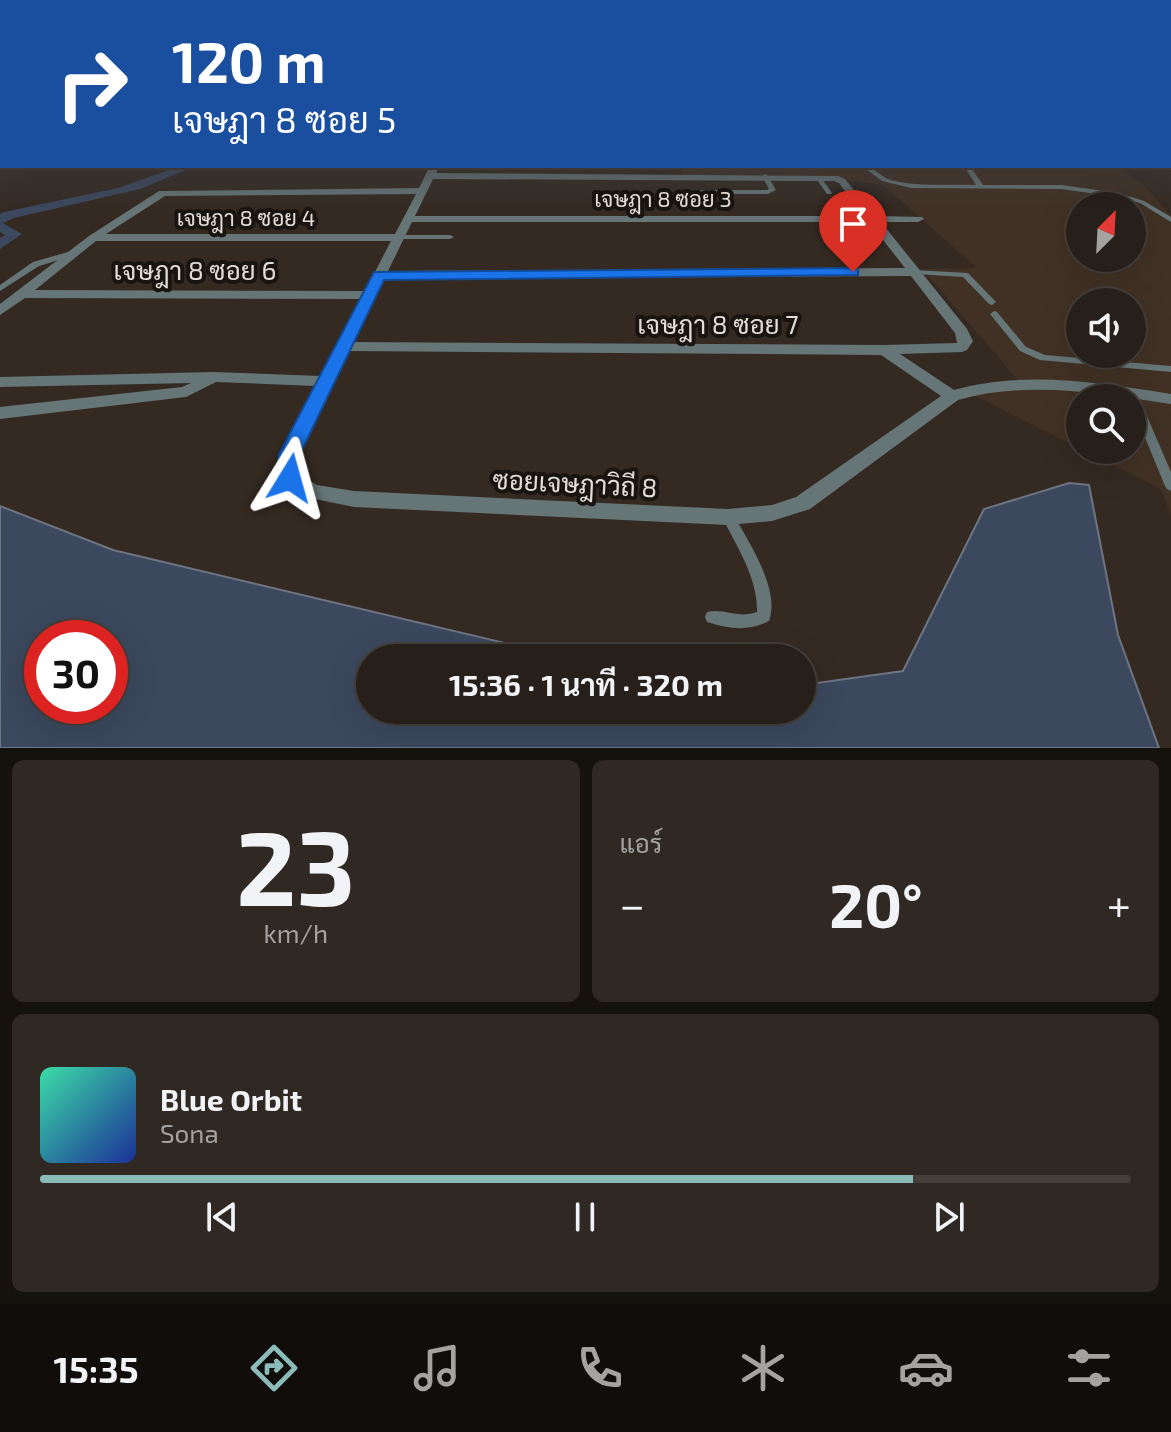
<!DOCTYPE html>
<html lang="th">
<meta charset="utf-8">
<style>
:root{--surface:#27201a;--page:#2f2823;--text:#f1f3f6;--muted:#a4a3a2;--line:#433e39;--accent:#8bbbb9}
body{margin:0;font-family:"Exo 2",Sarabun,sans-serif;background:var(--page);color:var(--text);height:100vh;display:flex;flex-direction:column;font-size:30px;white-space:nowrap}
*{box-sizing:border-box;margin:0}
p{font-size:26px;color:var(--muted)}
.icon{flex:none;width:44px;height:44px;fill:none;stroke:currentColor;stroke-width:2;stroke-linecap:round;stroke-linejoin:round}
.map{position:relative;height:748px;overflow:hidden}
.drawer{display:flex;flex-direction:column;gap:12px;padding:12px;background:#15120e;flex:1}
.drawer>*{flex:none}
.banner{position:absolute;left:0px;top:0px;width:1172px;height:168px;box-shadow:0 8px 32px #0002,0 0 0 2px var(--line);background:#1a4fa0;color:#fff;overflow:hidden}
.needle{width:52px;rotate:24deg}
.tools{position:absolute;left:1066px;top:192px;display:grid;gap:16px}
.tools a{display:grid;place-items:center;width:80px;height:80px;border-radius:50%;background:var(--surface);box-shadow:0 8px 32px #0002,0 0 0 2px var(--line);font-size:40px}
.speed{position:absolute;left:24px;top:620px;display:flex;gap:16px;font-size:40px;font-weight:700;text-align:center}
.speed>*{display:grid;place-content:center;width:104px;height:104px;border-radius:50%;background:var(--surface);box-shadow:0 8px 32px #0002,0 0 0 2px var(--line);line-height:1}
.speed .limit{border:12px solid #d22;background:#fff;color:#111}
.pin{position:absolute;display:grid;place-items:center;width:68px;height:68px;color:#fff;margin:-82px -34px;border-radius:50% 50% 50% 0;rotate:-45deg;box-shadow:0 0 8px #0007}
.pin .icon{rotate:45deg}
.me{position:absolute;width:88px;margin:-44px;rotate:8deg;stroke-linejoin:round;filter:drop-shadow(0 0 6px #0008)}
.turn{display:flex;align-items:center;gap:28px;height:168px;padding:0 40px;font-size:36px}
.turn .icon{width:104px;height:104px;stroke-width:2.5}
.turn b{display:block;font-size:56px;line-height:68px}
.big{font-size:60px;font-weight:700;line-height:1.1}
.drawer .widget{flex:1;display:flex;flex-direction:column;justify-content:center;gap:12px;min-width:0;padding:0 28px;border-radius:12px;background:var(--page)}
.drawer .dial{align-items:center;gap:0}
.dial b{font-size:104px;line-height:1}
.song{display:flex;align-items:center;gap:24px}
.cover{width:96px;height:96px;border-radius:12px;background:linear-gradient(135deg,hsl(160 70% 55%),hsl(230 70% 35%))}
.played{height:8px;border-radius:4px;background:linear-gradient(90deg,var(--accent) 80%,var(--line) 80%)}
.keys{display:flex;justify-content:space-around;direction:ltr}
.heat{display:flex;justify-content:space-between;align-items:center;font-size:44px;direction:ltr}
.drawer .tiles{flex:1;display:grid;gap:12px;grid-template-columns:1fr 1fr}
.widget:last-child{grid-column:span 2}
.trip{position:absolute;left:356px;top:644px;width:460px;height:80px;border-radius:40px;background:var(--surface);box-shadow:0 8px 32px #0002,0 0 0 2px var(--line);font-weight:700;line-height:80px;text-align:center}
.dock{display:flex;height:128px;justify-content:space-around;align-items:center;background:#100d0a;color:var(--muted)}
.dock .icon{width:56px;height:56px}
.dock .selected{color:var(--accent)}
.dock b{font-size:36px;color:var(--text)}
.map>svg:first-child{display:block}
.built{fill:#403124;fill-rule:evenodd}
.water{fill:#3b485d;stroke:#6d7482;stroke-width:2;fill-rule:evenodd}
.lines{fill:none;stroke-linecap:round;stroke-linejoin:round}
.canal{fill:#3b485d;fill-rule:evenodd}
.lane{fill:#667576;fill-rule:evenodd}
.street{fill:#667576;fill-rule:evenodd}
.route{fill:#1a73e8;stroke:#114b97;stroke-width:2}
.labels{text-anchor:middle;stroke-width:8;stroke-linejoin:round;paint-order:stroke}
.far-street-label{font-size:22px;fill:#e3dcd7;stroke:#181410}
.street-label{font-size:26px;fill:#e3dcd7;stroke:#181410}
</style>
<div class="map">
<svg width="1171" height="748" viewBox="0 0 1171 748">
<rect width="100%" height="100%" fill="#342a22"/>
<path class="built" d="M683 166H1116L1144 185 1171 216V516L1161 489 1083 450H1132V398H1080V449L962 389 1023 386 922 269 977 268 883 185 848 180 683 177ZM1080 206H1132V258H1080ZM1080 302H1132V354H1080Z"/>
<path class="water" d="M1069 483 1089 485 1118 635 1159 748H0V506L113 550 568 658H370V710H802V685L903 671 984 509ZM42 638H110V706H42Z"/>
<g class="lines">
<path class="canal" d="M180 166H195L140 189 14 218 3 223 22 234 0 249V238L5 235 0 232V214L4 212 118 188Z"/>
<path class="lane" d="M1170 107H1171V110H1170Z
M862 166C874 166 880 177 891 180 918 187 948 184 976 185L964 166H970L983 185H1061L1119 193 1144 201 1171 217V222L1140 203 1118 197 1061 189 911 188 882 181Z
M765 174 767 175 776 190 768 194H702L699 192 702 190H767L769 189 762 176Z
M816 176H820L832 193 831 194H827L815 177Z
M395 235H450L454 237 450 239H398L394 237Z
M75 250H78V254L39 266 0 291V285L33 262Z
M913 270 968 273 996 302 992 305 989 304 963 277 916 274 912 272Z
M994 311 997 312 1026 347 1045 355 1171 366V372L1040 360 1020 351 990 314Z
M1132 390 1137 393 1171 472V491L1167 489 1165 486 1132 406V398H1129L1127 393Z
M728 512 733 513C747 541 781 588 769 621 748 632 729 629 707 622L705 617 707 612C724 608 738 619 757 612 758 578 737 547 722 517L723 513Z"/>
<path class="street" d="M430 166H440L436 173 838 176 845 179 875 216 922 217 924 219 918 222H881L967 329 973 341 967 350 962 352 900 354 954 390C1026 370 1099 383 1171 394V404C1101 394 1028 380 958 400L810 509 772 521 728 525 354 507 305 497 283 483 279 456 315 386 216 382 186 397 0 419V407L182 387 191 383 0 387V377L213 372 321 376 361 299 25 298 0 315V304L89 236 159 191 419 188ZM433 179 834 181 839 183 864 216H415ZM416 194 395 234H106L165 196ZM412 222H869L905 268 388 271ZM96 241H391L365 291 35 290ZM911 276 955 333 957 343 884 345 353 342 384 279ZM349 351 881 355 941 396 796 497 772 505 728 509 354 491 317 485 299 474 297 456Z"/>
</g>
<linearGradient id="sky" x2="0" y2="1"><stop stop-color="#1d1713"/><stop offset="0.5" stop-color="#4a4a4f"/><stop offset="1" stop-color="#4a4a4f" stop-opacity="0"/></linearGradient>
<rect width="1171" height="210" fill="url(#sky)"/>
<path class="route" d="M853 268 858 269V275L384 280 299 456 301 478 290 486 279 478 278 456 374 272Z"/>
<g class="labels">
<g class="far-street-label">
<text x="663" y="207">เจษฎา 8 ซอย 3</text>
<text x="246" y="226">เจษฎา 8 ซอย 4</text>
</g>
<g class="street-label">
<text x="195" y="280">เจษฎา 8 ซอย 6</text>
<text x="718" y="334">เจษฎา 8 ซอย 7</text>
<text transform="translate(575 484) rotate(3)" y="9">ซอยเจษฎาวิถี 8</text>
</g>
</g>
</svg>
<div class="tools">
<a><svg class="needle" viewBox="-14 -14 28 28"><path d="M0-13l5 13h-10z" fill="#e53935"/><path d="M0 13l5-13h-10z" fill="#a4a3a2"/></svg></a>
<a><svg class="icon" aria-label="sound" viewBox="0 0 24 24"><path d="M4 9h4l5-4v14l-5-4H4zM17 9q2 3 0 6"/></svg></a>
<a><svg class="icon" aria-label="search" viewBox="0 0 24 24"><circle cx="10" cy="10" r="6"/><path d="M15 15l6 6"/></svg></a>
</div>
<div class="speed"><div class="limit">30</div></div>
<div class="pin" style="left:853px;top:272px;background:#d93025"><svg class="icon" aria-label="arrive" viewBox="0 0 24 24"><path d="M6 21V4h12l-3 4 3 4H6"/></svg></div>
<svg class="me" style="left:290px;top:478px" viewBox="-20 -20 40 40"><path d="M0-17L14 15 0 8-14 15z" fill="#1a73e8" stroke="#fff" stroke-width="4"/></svg>
<div class="trip">15:36 · 1 นาที · 320 m</div>
<div class="banner">
<div class="turn"><svg class="icon" aria-label="right" viewBox="0 0 24 24"><path d="M7 20v-9h11M14 6l5 5-5 5"/></svg><div><b>120 m</b>เจษฎา 8 ซอย 5</div></div>
</div>
</div>
<section class="drawer">
<div class="tiles">
<div class="widget dial"><b>23</b><p>km/h</p></div>
<div class="widget"><p>แอร์</p>
<div class="heat"><a>−</a><b class="big">20°</b><a>+</a></div>
</div>
<div class="widget">
<div class="song"><i class="cover"></i><div><b>Blue Orbit</b><p>Sona</p></div></div>
<div class="played"></div>
<div class="keys"><svg class="icon" aria-label="previous" viewBox="0 0 24 24"><path d="M18 5L8 12l10 7zM5 5v14"/></svg><svg class="icon" aria-label="pause" viewBox="0 0 24 24"><path d="M8 5v14M16 5v14"/></svg><svg class="icon" aria-label="next" viewBox="0 0 24 24"><path d="M6 5l10 7-10 7zM19 5v14"/></svg></div>
</div>
</div>
</section>
<nav class="dock">
<b>15:35</b>
<svg class="icon selected" aria-label="directions" viewBox="0 0 24 24"><path d="M12 3l9 9-9 9-9-9zM9 14v-3h6M13 9l2 2-2 2"/></svg>
<svg class="icon" aria-label="music" viewBox="0 0 24 24"><path d="M9 18V5l10-2v13"/><circle cx="6" cy="18" r="3"/><circle cx="16" cy="16" r="3"/></svg>
<svg class="icon" aria-label="phone" viewBox="0 0 24 24"><path d="M5 4h4l2 5-3 2q2 4 5 5l2-3 5 2v4C11 20 4 13 5 4z"/></svg>
<svg class="icon" aria-label="climate" viewBox="0 0 24 24"><path d="M12 3v18M4 7l16 10M4 17L20 7"/></svg>
<svg class="icon" aria-label="car" viewBox="0 0 24 24"><path d="M5 17H2v-5l4-1 3-4h7l3 4 3 1v5h-3M9 17h6M6 11h13"/><circle cx="7" cy="17" r="2"/><circle cx="17" cy="17" r="2"/></svg>
<svg class="icon" aria-label="filters" viewBox="0 0 24 24"><path d="M4 7h16M4 17h16"/><circle cx="9" cy="7" r="2"/><circle cx="15" cy="17" r="2"/></svg>
</nav>
